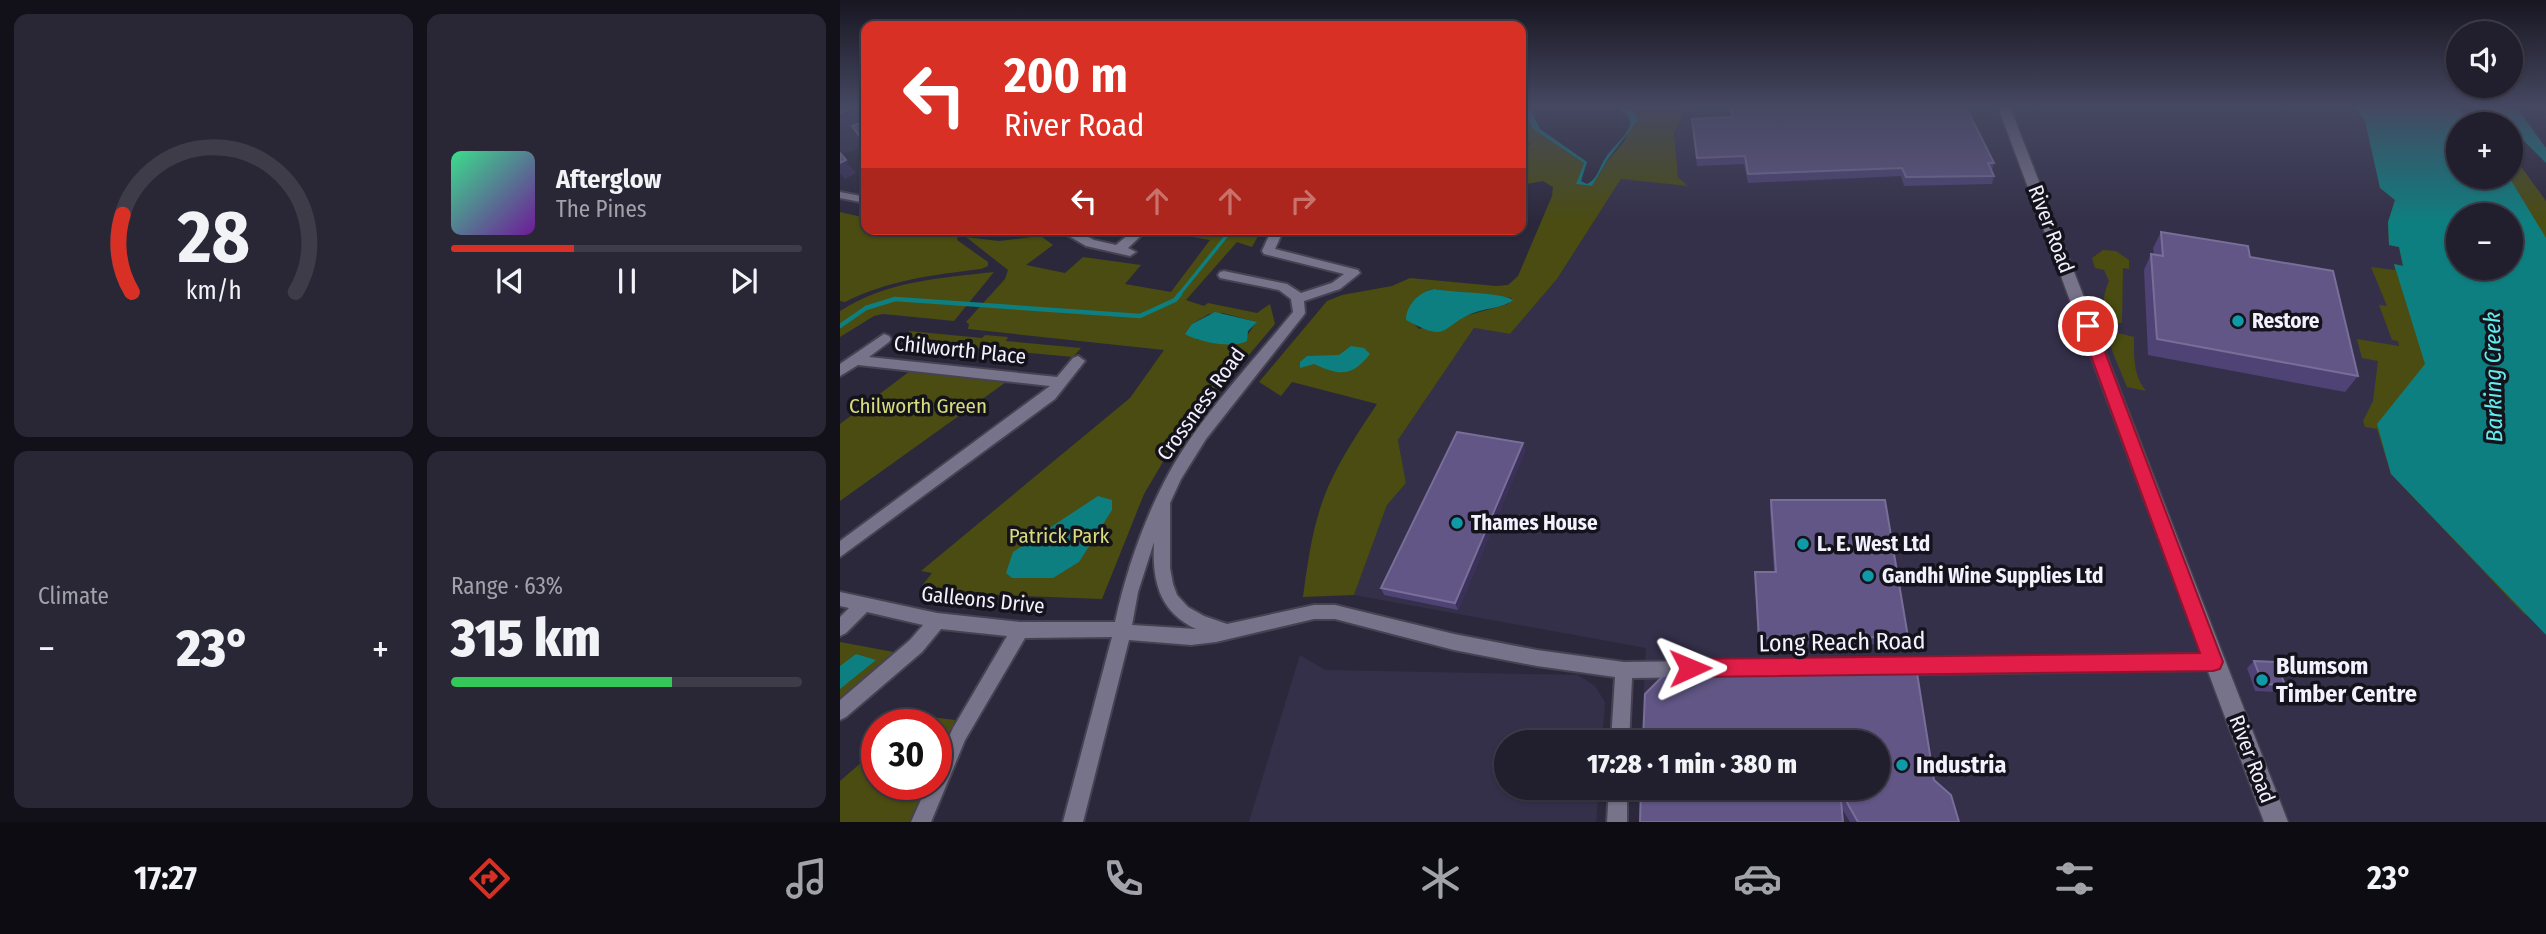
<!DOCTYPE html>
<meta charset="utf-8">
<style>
:root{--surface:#211e2d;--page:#292735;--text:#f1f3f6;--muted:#a2a2aa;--line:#3e3c49;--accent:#d93025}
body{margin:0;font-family:"Fira Sans Condensed",sans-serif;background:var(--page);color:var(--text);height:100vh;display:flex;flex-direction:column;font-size:26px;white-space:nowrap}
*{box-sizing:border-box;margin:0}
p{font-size:23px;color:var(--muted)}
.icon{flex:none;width:38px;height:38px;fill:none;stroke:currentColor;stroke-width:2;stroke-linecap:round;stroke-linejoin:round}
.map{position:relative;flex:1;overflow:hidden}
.drawer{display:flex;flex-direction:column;gap:14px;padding:14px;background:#121019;width:840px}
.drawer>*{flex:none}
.guide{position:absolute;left:21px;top:21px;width:665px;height:214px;border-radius:14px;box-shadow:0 2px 5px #0004,0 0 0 2px var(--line);background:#d93025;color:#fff;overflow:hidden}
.fabs{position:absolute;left:1606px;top:21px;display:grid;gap:14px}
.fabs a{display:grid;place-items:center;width:77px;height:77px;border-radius:50%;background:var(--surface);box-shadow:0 2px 5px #0004,0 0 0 2px var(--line);font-size:35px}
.speed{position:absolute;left:21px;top:709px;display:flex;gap:14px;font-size:35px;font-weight:700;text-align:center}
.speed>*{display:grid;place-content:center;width:91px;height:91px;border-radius:50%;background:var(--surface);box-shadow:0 2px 5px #0004,0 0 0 2px var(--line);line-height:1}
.speed .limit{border:10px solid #d22;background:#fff;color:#111}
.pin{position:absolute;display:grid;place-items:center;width:60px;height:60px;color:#fff;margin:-30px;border:4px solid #fff;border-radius:50%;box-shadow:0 2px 7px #0007}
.me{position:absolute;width:77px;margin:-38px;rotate:89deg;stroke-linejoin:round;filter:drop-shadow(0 0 5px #0008)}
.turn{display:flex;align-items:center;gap:24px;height:147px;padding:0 28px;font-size:32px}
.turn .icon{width:91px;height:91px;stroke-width:2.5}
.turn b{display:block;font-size:49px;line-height:60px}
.lanes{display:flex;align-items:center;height:66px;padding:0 28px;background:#0003;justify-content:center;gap:35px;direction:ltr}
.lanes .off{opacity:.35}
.big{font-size:52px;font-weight:800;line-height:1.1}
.drawer .tile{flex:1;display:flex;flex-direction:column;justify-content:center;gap:10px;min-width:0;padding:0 24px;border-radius:14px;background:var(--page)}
.drawer .dial{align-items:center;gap:0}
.dial svg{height:182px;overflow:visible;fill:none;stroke:var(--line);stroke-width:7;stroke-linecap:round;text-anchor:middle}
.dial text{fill:var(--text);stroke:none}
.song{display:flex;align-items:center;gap:21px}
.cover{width:84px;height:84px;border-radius:10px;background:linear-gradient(135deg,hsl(150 70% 55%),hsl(280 70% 35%))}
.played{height:7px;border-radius:4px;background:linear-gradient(90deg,var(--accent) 35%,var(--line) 35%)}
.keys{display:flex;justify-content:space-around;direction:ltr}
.heat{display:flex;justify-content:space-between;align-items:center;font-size:38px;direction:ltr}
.charge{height:10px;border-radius:5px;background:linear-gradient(90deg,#34c759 63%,var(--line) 0)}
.drawer .tiles{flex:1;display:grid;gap:14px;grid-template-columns:repeat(2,1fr)}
.trip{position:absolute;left:654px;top:730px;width:396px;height:70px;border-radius:35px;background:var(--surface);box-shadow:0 2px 5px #0004,0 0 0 2px var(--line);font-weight:800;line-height:70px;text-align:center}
.tab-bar{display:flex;height:112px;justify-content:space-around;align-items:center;background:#0d0c12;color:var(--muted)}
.tab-bar .icon{width:49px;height:49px}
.tab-bar .active{color:var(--accent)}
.tab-bar b{font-size:32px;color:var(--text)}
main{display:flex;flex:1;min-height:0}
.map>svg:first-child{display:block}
.built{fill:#35304a}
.green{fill:#4a4c11;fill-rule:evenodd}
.water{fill:#0e7f80;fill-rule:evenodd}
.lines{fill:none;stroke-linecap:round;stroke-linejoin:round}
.stream-far1{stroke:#0e7f80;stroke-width:3.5}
.stream{stroke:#0e7f80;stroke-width:4.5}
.minor-casing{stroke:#464252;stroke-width:4}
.tertiary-casing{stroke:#464252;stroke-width:3}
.minor{fill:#77738a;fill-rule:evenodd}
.tertiary{fill:#77738a;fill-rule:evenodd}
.wall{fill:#4f4376}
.shaded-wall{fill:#3a3059}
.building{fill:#615685;stroke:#786e98;stroke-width:2}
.route{fill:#e11d48;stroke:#92132f;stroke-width:2}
.culture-dot{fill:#0f9aa8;stroke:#14121b;stroke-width:2.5}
.labels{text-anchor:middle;stroke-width:7;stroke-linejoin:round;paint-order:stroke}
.street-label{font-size:21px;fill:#f3f1fe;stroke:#14121b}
.poi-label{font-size:21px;font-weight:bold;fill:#f3f1fe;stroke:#14121b;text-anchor:start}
.park-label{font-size:21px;fill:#d7dc7c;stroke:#14121b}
.water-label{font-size:23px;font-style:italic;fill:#63edee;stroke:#14121b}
.near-street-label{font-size:24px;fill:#f3f1fe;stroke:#14121b}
.near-poi-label{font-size:24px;font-weight:bold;fill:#f3f1fe;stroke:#14121b;text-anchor:start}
</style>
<main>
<section class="drawer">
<div class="tiles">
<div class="tile dial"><svg viewBox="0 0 100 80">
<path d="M14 69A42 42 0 1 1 86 69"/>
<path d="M14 69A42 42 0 0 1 10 35" stroke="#d93025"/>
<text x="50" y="56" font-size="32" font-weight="700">28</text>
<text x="50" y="72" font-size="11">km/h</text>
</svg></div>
<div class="tile">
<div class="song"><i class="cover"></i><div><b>Afterglow</b><p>The Pines</p></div></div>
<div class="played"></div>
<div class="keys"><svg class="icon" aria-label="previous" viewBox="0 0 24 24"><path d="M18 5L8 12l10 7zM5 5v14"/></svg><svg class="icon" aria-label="pause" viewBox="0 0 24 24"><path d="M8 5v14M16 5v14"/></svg><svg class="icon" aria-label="next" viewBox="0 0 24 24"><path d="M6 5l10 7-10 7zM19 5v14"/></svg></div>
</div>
<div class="tile"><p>Climate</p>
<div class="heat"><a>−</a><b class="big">23°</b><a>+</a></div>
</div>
<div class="tile"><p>Range · 63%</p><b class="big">315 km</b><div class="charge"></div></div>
</div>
</section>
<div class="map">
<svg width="1706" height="822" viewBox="0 0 1706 822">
<rect width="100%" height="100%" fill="#2c283c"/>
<path class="built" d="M0 107H26V146L0 155Z
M842 107H1514L1524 121 1555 200 1548 222 1559 247 1563 267 1555 265 1585 365 1551 474 1706 635V822H799L800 788H1038V742H801L806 648 514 595 547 505 566 483 558 440 634 328 670 334 717 279 781 179 847 185 838 177 834 133 843 114Z
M460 655 485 670 738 675 755 686 765 702 762 742H667V788H759L756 822H409Z"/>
<path class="green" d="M681 107 693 129 744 163 737 184 752 186 768 160 784 142 796 114 784 107H842L843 114 834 133 838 177 848 186 781 179 717 279 670 334 634 328 558 440 566 483 547 505 514 595 463 597C468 560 473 522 488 487 501 458 519 431 537 404L452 382 441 396 419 382 487 301 502 295 552 286 570 278 656 286 668 285 678 276 712 196 713 187 703 181 681 185V144L690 145 681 132ZM594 289 616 294 672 298 668 304 579 329 575 325 571 304 589 290Z
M1672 154 1706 201V291L1660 177H1671Z
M1547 172 1690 617 1684 614 1551 474 1537 429 1525 427 1523 421 1533 401 1538 361 1522 358 1517 339 1559 346 1558 341 1552 340 1539 305 1547 306 1531 267 1555 270 1554 264 1563 266 1559 247 1549 245 1548 222 1555 200 1540 188Z
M0 212 26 218V229H78L118 236 117 240 148 262V266L141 269C92 275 49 280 5 302L0 301Z
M346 229H422L412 247 397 242 346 300 364 306 368 303 417 313 430 304 435 324 333 445 304 494 262 599 160 595 81 587 92 573 81 571 290 398 324 350 128 329 129 324 126 322 165 279 168 270 126 237 159 241 201 236 213 245 186 265 225 273 243 257 301 265 285 284 331 292 370 240 341 235ZM383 313 416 322 407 336 357 340 352 324 369 314Z
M1263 250 1276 251 1289 260V269L1283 268 1282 323H1277L1278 333 1294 337C1294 357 1293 375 1306 391L1287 387C1274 354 1253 316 1269 281L1264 270 1255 268 1252 258Z
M154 272 114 321 43 314 34 316 0 337V311C47 281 100 278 154 272Z
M69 331 142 338 145 335 168 337 166 341 241 348 233 357 60 341Z
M70 371 169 380 0 501V424Z
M0 642 59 653 0 703Z
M75 715 115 720 96 766V724H65Z
M37 749V784H89L73 822H0V781Z"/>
<path class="water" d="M681 107H689L700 129 747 162 741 181 747 184C758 179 759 167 766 157 778 139 809 121 774 107H784L796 114 797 121 768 159 752 186 736 184 744 163 693 129Z
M1514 107H1616L1632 124H1619V177H1669L1706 238V635L1551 474 1537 424 1585 364 1554 264 1563 266 1559 247 1549 245 1548 222 1555 200 1540 188 1525 121ZM1619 215H1671V268H1619Z
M1649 107H1676L1706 148V163L1671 128V124H1667Z
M594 289C613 293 661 292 673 300 663 308 648 308 636 312 599 325 612 345 566 320 566 305 579 292 594 289Z
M375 312 417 322 408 331 407 341C394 349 358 342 345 334L352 324Z
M511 346 524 348 530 354C512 377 500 376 474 364L460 368V362L467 356 499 355Z
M258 496 272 500V510L239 562 213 578H172L166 573 173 552Z
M16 654 36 660 0 689V666Z"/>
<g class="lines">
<path class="stream-far1" d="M338 296 392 229"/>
<path class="stream" d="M0 326 26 308 55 299 300 316 335 300 340 294"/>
<g class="minor-casing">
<path id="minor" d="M0 192 26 197V203L0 198Z
M161 229H178L172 233Z
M217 229H233L254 240 276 245 295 229H308L288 248 296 252 290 256 246 246Z
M432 229H444L435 249 518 270 520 273 500 289 464 301 465 313 463 316 366 439 341 479 330 503V568L333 584 337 595 348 607 364 616 387 624 474 605H495L614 634 697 650 784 662 1373 654 1379 656 1382 662 1379 668 1373 670 792 678 789 742H771L775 677 697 666 614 650 495 619H474L376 642 351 645 289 640 243 822H223L272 637 185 638 125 740 91 822H71L88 784H96V765L113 728 167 636 101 629 82 652 6 717 0 720V700L70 640 83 625 27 612 6 633 0 636V617L9 608 0 606V592L97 613 180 622H275C286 571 304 519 329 473 362 414 411 364 453 312L451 299 439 290 380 278 378 275 380 272 384 271 447 284 461 293 492 283 504 274 424 254 422 251ZM314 542C312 581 319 611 356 629L292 625 298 592Z
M44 334 49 336 51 339 49 342 29 357 217 377 233 358 238 356 245 361 215 399 0 557V541L210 386 18 365 0 376V364Z
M769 788H787V822H767Z"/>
</g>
<g class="tertiary-casing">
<path id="tertiary" d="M1158 107H1170L1448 822H1424Z"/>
</g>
<use href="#minor" class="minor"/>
<use href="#tertiary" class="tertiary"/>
</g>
<path class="wall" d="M889 107H1126L1154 163 1152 171 1154 176 1152 184 1064 186 1061 176 908 183 904 164 857 166 852 127V119L891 117Z
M1321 232 1410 257 1518 376 1505 392 1308 355 1304 270 1311 254H1314L1313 248Z
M683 443 685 451 618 610 544 595 541 588Z
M931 500 1068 637 1065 644 918 645 915 580V572H934L930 508Z
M1414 661 1445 685 1437 692 1415 691 1407 668Z
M1094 780 1119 822H1010L1001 807 801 788Z"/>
<path class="shaded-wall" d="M16 107H26V119L0 130V113Z
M26 135V145L20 137Z
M0 153 16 173 5 179 0 173Z
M683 443 685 451 618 610 615 603Z"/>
<path class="building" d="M0 107H16L0 113Z
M891 107H1126L1154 163H1148L1154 176 1066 177 1062 168 908 174 905 156 857 158 852 119 893 117Z
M26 121V135L20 137 12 126Z
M0 153 6 160 0 163Z
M1321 232 1408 246 1410 257 1493 271 1518 376 1317 339 1311 254 1323 256Z
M617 432 683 443 615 603 541 588Z
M931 500H1045L1068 637 919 638 915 572H936Z
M1414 661 1436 662 1445 685 1423 684Z
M1077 673 1094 780 1111 795 1119 822H1018L1000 790 1003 822H800L801 788H1038V742H803L805 694 823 676Z"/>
<linearGradient id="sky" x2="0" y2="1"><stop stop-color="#181621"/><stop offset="0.48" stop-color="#454861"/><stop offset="1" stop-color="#454861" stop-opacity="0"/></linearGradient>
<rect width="1706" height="222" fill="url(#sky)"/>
<path class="route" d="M1248 320 1255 326 1383 662 1380 669 1373 671 850 677 843 675 840 668 843 662 850 659 1360 653 1240 326Z"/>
<g class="culture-dot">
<circle cx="1398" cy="321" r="7"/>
<circle cx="617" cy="523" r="7"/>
<circle cx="963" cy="544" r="7"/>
<circle cx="1028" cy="576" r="7"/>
<circle cx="1422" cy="680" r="7"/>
<circle cx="1062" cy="765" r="7"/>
</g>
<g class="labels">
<g class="street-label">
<text transform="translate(1211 229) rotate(69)" y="7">River Road</text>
<text transform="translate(120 350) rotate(6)" y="7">Chilworth Place</text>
<text transform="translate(361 404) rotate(-54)" y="7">Crossness Road</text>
<text transform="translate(143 600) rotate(6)" y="7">Galleons Drive</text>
<text transform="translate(1412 759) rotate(69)" y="7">River Road</text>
</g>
<g class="poi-label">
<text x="1412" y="328">Restore</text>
<text x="631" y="530">Thames House</text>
<text x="977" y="551">L. E. West Ltd</text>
<text x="1042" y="583">Gandhi Wine Supplies Ltd</text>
</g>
<g class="park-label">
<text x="78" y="413">Chilworth Green</text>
<text x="219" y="543">Patrick Park</text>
</g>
<g class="water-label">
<text transform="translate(1653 377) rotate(-91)" y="8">Barking Creek</text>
</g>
<g class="near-street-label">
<text transform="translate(1002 642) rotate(-1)" y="8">Long Reach Road</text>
</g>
<g class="near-poi-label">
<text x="1436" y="674">Blumsom<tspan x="1436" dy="28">Timber Centre</tspan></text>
<text x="1076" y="773">Industria</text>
</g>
</g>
</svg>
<div class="fabs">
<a><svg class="icon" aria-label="sound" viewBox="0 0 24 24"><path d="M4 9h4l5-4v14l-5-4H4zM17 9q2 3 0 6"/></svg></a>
<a>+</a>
<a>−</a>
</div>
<div class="speed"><div class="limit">30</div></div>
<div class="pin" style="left:1248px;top:326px;background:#d93025"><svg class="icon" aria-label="arrive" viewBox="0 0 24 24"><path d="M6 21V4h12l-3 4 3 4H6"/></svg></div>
<svg class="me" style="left:850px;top:668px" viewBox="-20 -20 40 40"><path d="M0-17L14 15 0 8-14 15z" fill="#e11d48" stroke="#fff" stroke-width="4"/></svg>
<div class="trip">17:28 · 1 min · 380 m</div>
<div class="guide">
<div class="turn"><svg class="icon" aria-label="left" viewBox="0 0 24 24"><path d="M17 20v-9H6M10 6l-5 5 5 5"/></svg><div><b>200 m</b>River Road</div></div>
<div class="lanes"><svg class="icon" aria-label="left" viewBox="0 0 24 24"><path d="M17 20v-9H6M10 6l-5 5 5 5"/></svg><svg class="icon off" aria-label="ahead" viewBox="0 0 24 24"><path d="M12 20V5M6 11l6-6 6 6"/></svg><svg class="icon off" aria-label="ahead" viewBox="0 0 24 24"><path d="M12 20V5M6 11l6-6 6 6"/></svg><svg class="icon off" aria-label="right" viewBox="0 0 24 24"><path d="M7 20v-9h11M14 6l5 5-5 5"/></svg></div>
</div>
</div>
</main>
<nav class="tab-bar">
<b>17:27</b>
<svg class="icon active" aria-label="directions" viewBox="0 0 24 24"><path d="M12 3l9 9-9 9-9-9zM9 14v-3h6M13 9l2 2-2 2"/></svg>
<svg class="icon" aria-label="music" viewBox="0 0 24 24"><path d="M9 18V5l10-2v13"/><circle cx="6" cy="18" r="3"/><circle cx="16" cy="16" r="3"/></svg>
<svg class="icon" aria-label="phone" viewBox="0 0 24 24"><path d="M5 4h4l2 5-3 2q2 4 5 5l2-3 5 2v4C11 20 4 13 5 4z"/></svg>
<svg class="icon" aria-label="climate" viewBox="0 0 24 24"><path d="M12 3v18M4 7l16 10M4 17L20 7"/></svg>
<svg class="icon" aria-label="car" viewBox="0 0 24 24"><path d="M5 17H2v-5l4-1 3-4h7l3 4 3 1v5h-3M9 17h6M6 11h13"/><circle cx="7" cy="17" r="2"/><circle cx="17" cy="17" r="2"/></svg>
<svg class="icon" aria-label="filters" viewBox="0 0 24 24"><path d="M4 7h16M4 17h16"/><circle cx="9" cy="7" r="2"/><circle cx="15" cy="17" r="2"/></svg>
<b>23°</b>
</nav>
